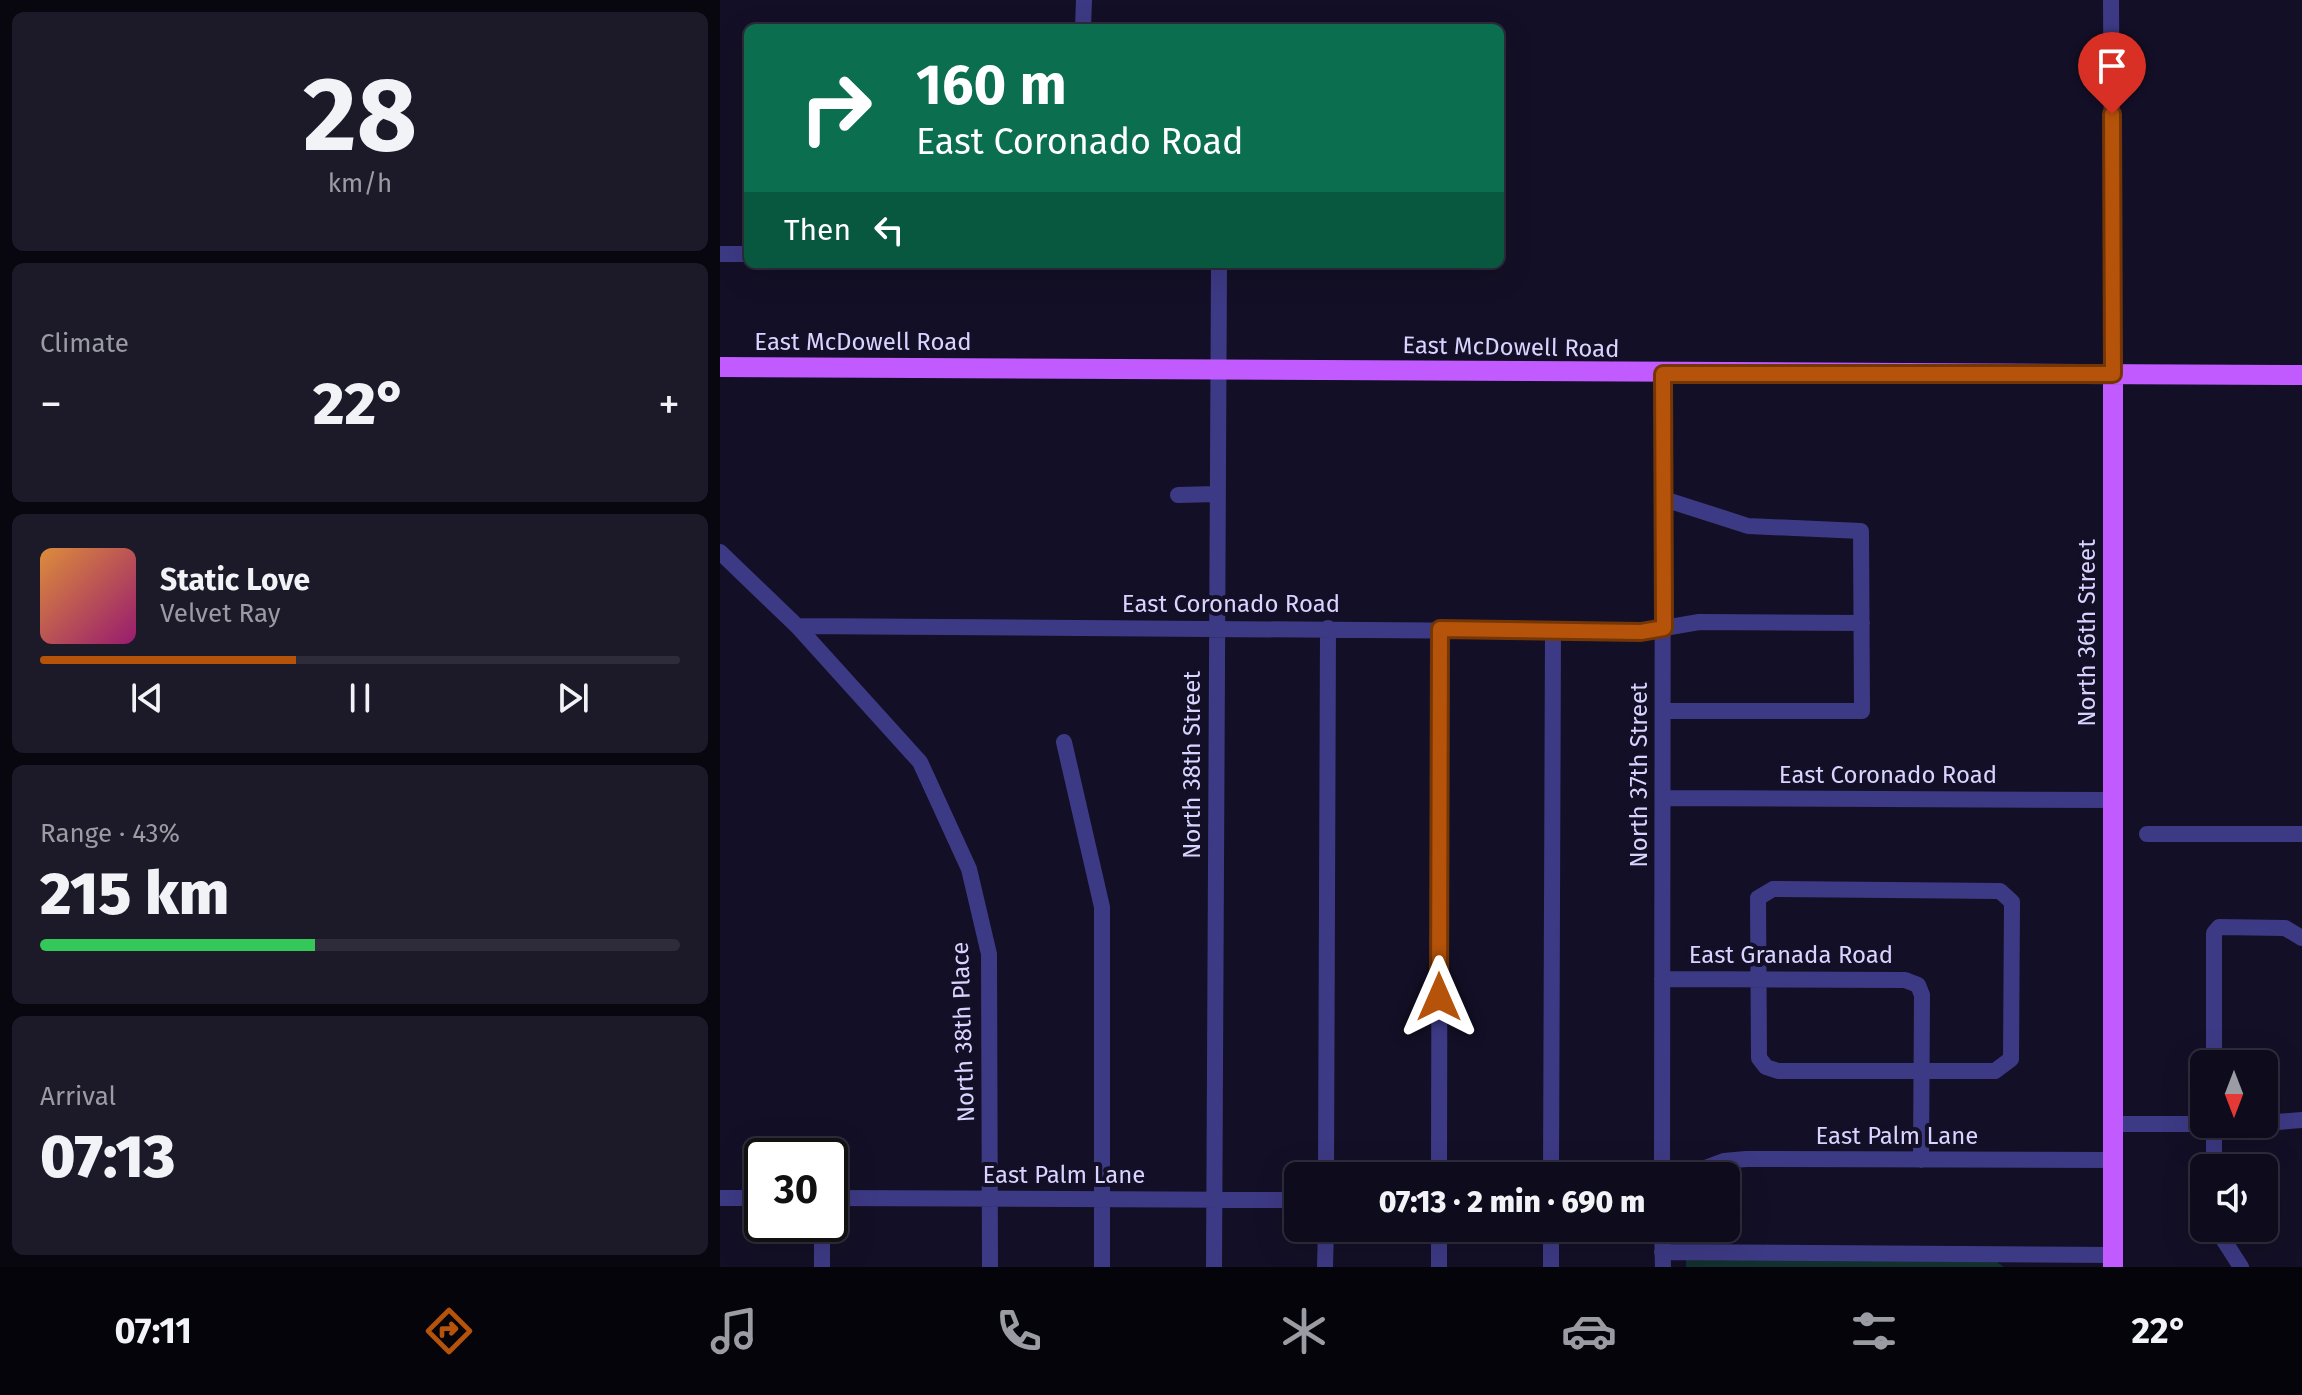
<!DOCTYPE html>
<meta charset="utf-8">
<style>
:root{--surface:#0e0b1c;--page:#1c1929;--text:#f1f3f6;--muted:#9b9ba3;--line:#2e2b3b;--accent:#b45309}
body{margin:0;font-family:"Fira Sans",sans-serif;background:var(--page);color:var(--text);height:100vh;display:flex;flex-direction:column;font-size:30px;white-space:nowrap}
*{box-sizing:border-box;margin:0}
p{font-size:26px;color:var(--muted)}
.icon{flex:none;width:44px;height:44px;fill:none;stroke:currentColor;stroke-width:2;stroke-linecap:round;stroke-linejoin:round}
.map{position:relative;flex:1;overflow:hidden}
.drawer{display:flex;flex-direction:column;gap:12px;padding:12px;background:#08060f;width:720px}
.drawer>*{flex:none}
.banner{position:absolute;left:24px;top:24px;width:760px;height:244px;border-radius:12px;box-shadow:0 8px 32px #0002,0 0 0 2px var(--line);background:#0b6e4f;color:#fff;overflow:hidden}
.needle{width:52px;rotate:180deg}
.controls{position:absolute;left:1470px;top:1050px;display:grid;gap:16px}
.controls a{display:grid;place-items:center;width:88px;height:88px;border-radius:12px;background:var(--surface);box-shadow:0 8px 32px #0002,0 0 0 2px var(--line);font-size:40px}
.speed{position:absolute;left:24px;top:1138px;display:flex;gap:16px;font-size:40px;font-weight:700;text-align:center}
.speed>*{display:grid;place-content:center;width:104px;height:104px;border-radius:50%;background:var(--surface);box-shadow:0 8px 32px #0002,0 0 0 2px var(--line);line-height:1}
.speed .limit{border:4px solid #111;border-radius:12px;background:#fff;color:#111}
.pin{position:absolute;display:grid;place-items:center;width:68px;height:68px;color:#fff;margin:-82px -34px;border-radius:50% 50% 50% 0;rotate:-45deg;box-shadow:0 0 8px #0007}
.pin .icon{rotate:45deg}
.me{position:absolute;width:88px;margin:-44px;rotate:0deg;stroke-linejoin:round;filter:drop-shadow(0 0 6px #0008)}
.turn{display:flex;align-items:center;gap:28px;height:168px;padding:0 40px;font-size:36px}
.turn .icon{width:104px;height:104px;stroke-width:2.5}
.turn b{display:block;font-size:56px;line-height:68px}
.then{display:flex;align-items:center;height:76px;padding:0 40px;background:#0003;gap:16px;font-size:30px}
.big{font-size:60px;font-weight:800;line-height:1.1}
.drawer .card{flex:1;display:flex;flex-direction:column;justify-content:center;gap:12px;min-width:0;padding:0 28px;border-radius:12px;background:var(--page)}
.drawer .dial{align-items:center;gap:0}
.dial b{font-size:104px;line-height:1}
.song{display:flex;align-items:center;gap:24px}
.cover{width:96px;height:96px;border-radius:12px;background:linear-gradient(135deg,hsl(30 70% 55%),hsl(320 70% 35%))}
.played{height:8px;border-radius:4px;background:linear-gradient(90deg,var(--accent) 40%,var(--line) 40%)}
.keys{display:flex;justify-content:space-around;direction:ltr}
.heat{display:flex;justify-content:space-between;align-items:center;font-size:44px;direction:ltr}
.charge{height:12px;border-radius:6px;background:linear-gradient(90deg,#34c759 43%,var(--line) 0)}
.trip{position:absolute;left:564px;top:1162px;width:456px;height:80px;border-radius:12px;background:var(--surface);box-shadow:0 8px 32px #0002,0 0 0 2px var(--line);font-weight:800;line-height:80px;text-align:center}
.tab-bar{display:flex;height:128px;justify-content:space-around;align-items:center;background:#06040b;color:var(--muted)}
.tab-bar .icon{width:56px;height:56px}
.tab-bar .current{color:var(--accent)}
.tab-bar b{font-size:36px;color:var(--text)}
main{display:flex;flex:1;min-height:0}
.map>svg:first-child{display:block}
.green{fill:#12302f}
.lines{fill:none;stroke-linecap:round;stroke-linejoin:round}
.minor{stroke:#3d3a85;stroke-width:16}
.major{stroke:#c25bff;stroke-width:20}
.route-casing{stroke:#753606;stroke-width:20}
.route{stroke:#b45309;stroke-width:14}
.labels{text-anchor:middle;stroke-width:8;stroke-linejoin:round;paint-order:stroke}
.street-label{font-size:24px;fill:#d9d4ff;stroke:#130f26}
</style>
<main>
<section class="drawer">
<div class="card dial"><b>28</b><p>km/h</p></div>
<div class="card"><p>Climate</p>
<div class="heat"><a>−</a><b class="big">22°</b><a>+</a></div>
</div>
<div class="card">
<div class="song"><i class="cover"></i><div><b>Static Love</b><p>Velvet Ray</p></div></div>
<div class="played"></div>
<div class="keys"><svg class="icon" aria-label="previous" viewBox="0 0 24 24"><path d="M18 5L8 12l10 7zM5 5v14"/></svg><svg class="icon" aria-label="pause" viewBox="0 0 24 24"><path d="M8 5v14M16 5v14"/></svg><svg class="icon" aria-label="next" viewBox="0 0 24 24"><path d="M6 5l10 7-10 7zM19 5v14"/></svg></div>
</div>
<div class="card"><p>Range · 43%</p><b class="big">215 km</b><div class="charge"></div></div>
<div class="card"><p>Arrival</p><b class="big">07:13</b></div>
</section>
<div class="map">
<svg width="1582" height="1267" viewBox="0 0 1582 1267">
<rect width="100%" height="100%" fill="#130f26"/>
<path class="green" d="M1266 1254 1284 1267H966V1256Z"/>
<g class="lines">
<path class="minor" d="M1391 0 1393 374
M363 28 364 0
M0 254H28
M458 495 496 494
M0 552 77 626 200 762 249 869 269 954 270 1267
M77 626 921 632 979 622 1142 623
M944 711H1142L1141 531 1028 526 944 499
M344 742 382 907V1267
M944 798 1393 800
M1427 834H1582
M1053 889 1280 891 1292 902 1291 1059 1275 1071H1058L1046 1067 1039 1058 1038 898Z
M942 979 1185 980 1198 985 1202 995 1201 1160
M1494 1064V933L1499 927 1565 928 1582 938
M1544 1123 1582 1120
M1394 1124H1511
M1494 1124V1168
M606 1176 608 628
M719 1176 720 629
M831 1176 833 631
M942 1176 943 374
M964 1176 1004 1161 1026 1159 1393 1160
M0 1198H42
M110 1198 578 1200
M942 1228 943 1267
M1496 1228 1521 1267
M942 1252 1393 1255
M102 1267V1224
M494 1267 499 264
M605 1267 606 1228
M719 1267V1228
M831 1267V1228"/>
<path class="major" d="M0 367 1582 375
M1393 374V1267"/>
</g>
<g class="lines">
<g class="route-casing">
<path id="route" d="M719 997 720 629 921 632 944 628 943 374H1393L1392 114"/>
</g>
<use href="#route" class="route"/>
</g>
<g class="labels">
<g class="street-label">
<text x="143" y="350">East McDowell Road</text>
<text transform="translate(791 347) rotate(1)" y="8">East McDowell Road</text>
<text x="511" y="612">East Coronado Road</text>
<text transform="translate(1367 633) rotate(-90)" y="8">North 36th Street</text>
<text transform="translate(472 765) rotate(-90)" y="8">North 38th Street</text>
<text transform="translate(919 775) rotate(-90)" y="8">North 37th Street</text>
<text x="1168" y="783">East Coronado Road</text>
<text x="1071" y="963">East Granada Road</text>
<text transform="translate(243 1032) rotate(-92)" y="8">North 38th Place</text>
<text x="1177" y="1144">East Palm Lane</text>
<text x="344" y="1183">East Palm Lane</text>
</g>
</g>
</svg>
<div class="controls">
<a><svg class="needle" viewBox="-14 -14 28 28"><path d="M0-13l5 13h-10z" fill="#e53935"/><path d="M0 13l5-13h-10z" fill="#9b9ba3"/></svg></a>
<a><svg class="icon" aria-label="sound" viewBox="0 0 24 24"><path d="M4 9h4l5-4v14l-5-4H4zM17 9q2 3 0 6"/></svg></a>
</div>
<div class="speed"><div class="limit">30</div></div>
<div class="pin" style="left:1392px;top:114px;background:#d93025"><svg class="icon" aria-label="arrive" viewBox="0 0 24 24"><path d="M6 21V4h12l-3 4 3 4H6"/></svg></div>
<svg class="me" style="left:719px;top:997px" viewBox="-20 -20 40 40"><path d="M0-17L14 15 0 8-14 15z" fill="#b45309" stroke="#fff" stroke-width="4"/></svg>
<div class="trip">07:13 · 2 min · 690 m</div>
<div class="banner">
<div class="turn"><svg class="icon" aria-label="right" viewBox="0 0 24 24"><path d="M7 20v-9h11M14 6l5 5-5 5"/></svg><div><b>160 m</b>East Coronado Road</div></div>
<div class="then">Then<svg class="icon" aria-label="left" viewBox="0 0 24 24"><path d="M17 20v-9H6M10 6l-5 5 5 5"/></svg></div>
</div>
</div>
</main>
<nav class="tab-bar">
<b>07:11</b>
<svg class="icon current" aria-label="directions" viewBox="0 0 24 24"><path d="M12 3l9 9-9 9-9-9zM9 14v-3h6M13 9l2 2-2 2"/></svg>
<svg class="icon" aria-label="music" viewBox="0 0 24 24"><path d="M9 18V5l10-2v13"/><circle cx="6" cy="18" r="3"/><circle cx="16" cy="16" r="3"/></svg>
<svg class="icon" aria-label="phone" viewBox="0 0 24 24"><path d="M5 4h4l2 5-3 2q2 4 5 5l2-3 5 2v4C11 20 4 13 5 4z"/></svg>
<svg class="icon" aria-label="climate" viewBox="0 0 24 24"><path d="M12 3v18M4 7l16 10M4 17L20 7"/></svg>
<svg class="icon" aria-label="car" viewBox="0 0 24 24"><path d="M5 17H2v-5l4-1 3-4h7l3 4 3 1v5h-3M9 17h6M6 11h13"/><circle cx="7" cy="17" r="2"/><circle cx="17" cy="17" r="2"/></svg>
<svg class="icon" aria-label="filters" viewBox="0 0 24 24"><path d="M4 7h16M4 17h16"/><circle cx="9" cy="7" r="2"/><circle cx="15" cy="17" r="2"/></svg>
<b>22°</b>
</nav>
